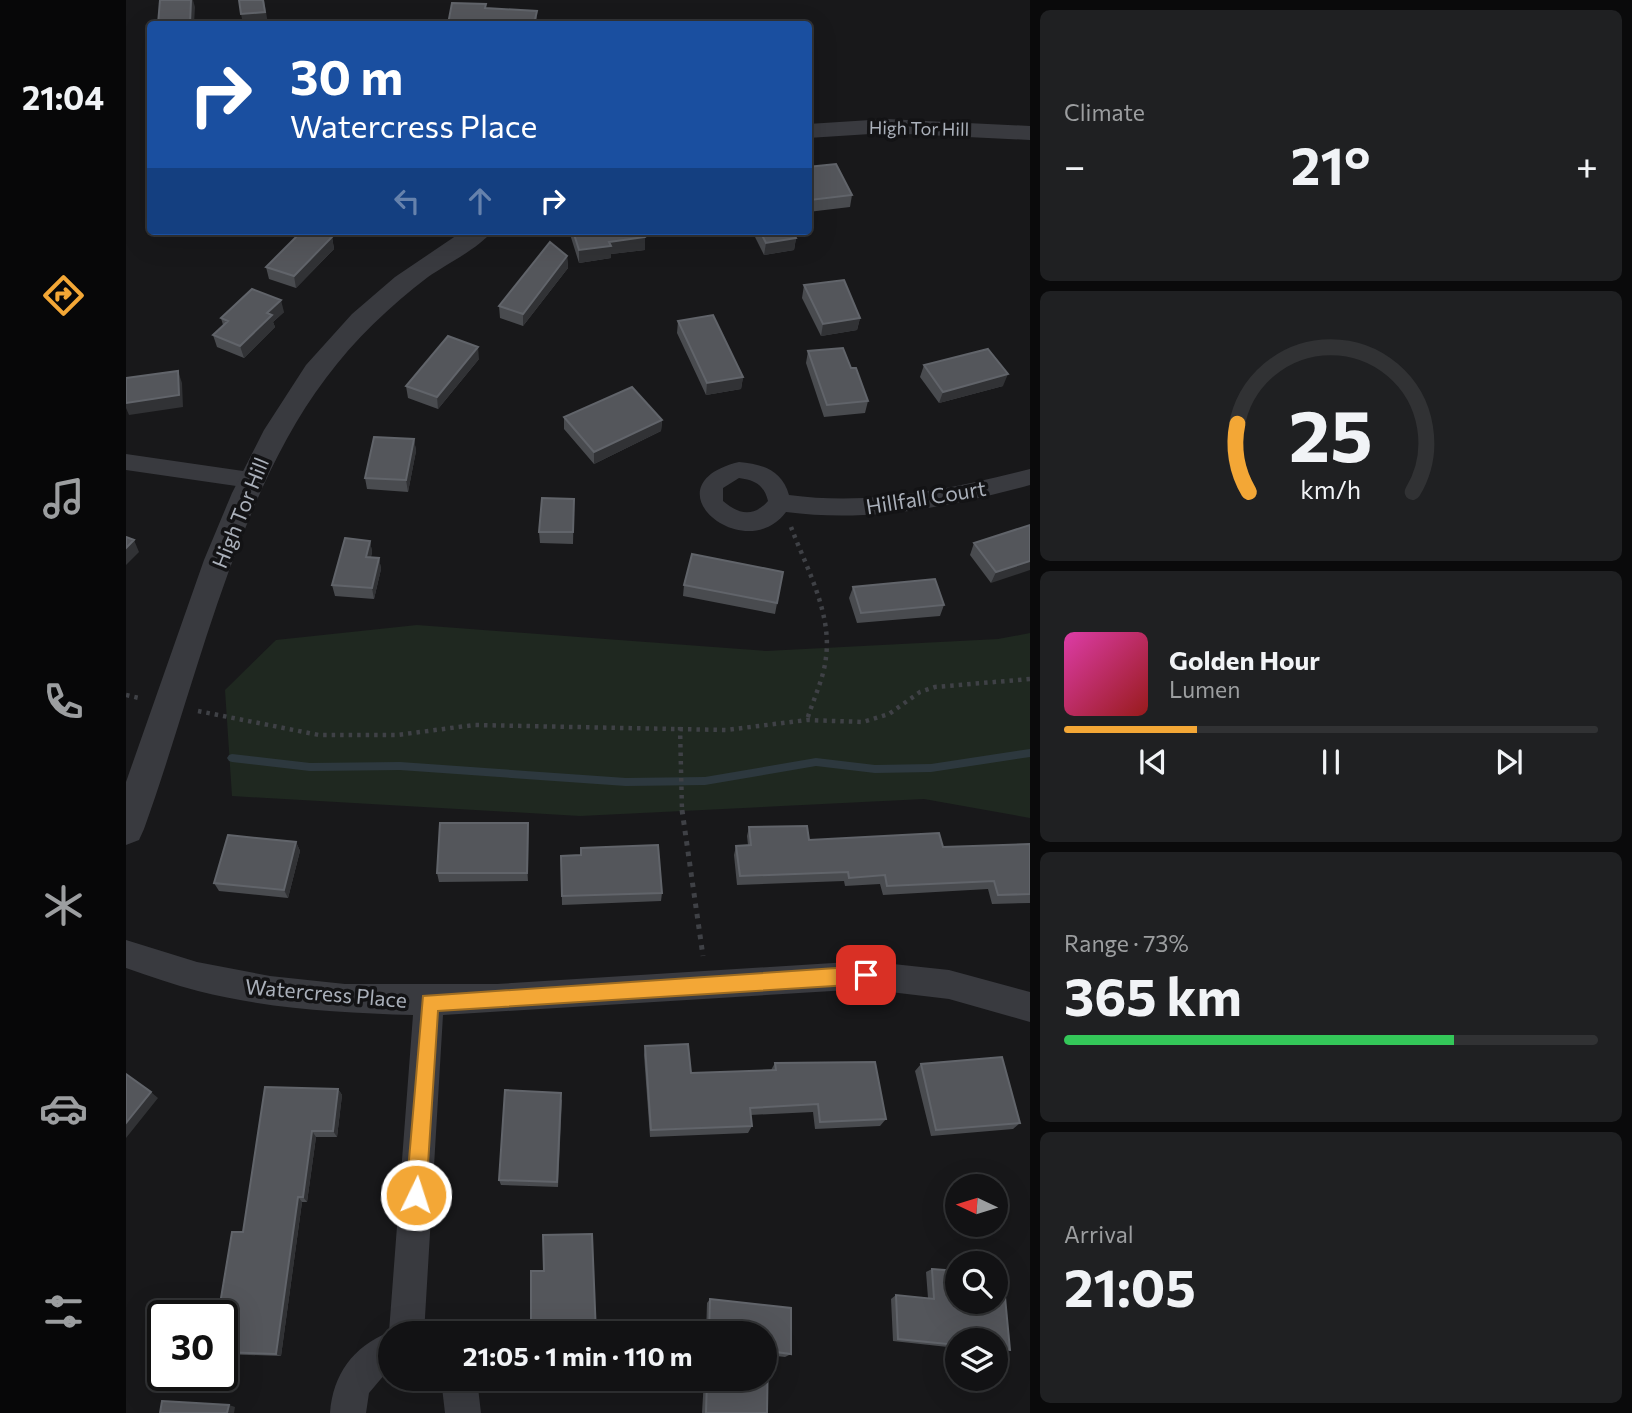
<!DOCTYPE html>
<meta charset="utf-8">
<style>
:root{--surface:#121214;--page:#1f2022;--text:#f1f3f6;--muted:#9c9ea0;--line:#313234;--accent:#f3a736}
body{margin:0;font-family:Commissioner,sans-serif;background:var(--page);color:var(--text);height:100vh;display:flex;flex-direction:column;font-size:26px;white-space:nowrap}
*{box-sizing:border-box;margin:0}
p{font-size:23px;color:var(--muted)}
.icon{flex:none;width:38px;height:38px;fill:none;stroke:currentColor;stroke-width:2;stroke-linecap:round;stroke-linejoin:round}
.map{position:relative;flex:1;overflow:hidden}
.sheet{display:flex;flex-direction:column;gap:10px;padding:10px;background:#0a0a0b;width:602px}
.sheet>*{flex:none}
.guide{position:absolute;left:21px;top:21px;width:665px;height:214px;border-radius:7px;box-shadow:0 7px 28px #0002,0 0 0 2px var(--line);background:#1a4fa0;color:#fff;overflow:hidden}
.needle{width:46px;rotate:274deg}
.buttons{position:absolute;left:819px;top:1174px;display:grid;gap:14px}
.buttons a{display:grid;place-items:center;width:63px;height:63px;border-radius:50%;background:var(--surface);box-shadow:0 7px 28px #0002,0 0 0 2px var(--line);font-size:35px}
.speed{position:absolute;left:21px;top:1300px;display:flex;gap:14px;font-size:35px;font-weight:700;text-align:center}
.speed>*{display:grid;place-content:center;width:91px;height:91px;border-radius:50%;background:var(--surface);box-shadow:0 7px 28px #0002,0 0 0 2px var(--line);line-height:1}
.speed .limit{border:4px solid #111;border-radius:10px;background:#fff;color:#111}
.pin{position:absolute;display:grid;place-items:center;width:60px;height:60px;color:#fff;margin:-30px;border-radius:14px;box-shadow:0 4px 10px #0006}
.me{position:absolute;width:77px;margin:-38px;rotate:4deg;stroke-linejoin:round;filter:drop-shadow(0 0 5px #0008)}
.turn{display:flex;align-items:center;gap:24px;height:147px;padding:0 28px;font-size:32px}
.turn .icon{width:91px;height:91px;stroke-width:2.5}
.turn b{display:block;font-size:49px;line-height:60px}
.lanes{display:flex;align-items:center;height:66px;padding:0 28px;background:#0003;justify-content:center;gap:35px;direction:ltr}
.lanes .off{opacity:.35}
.big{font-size:52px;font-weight:700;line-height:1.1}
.sheet .card{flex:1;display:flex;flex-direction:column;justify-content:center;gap:10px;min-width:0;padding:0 24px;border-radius:10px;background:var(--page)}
.sheet .dial{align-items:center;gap:0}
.dial svg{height:182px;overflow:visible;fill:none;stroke:var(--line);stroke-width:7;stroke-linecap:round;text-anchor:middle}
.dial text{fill:var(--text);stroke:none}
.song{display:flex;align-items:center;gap:21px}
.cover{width:84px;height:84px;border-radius:10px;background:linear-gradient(135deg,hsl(320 70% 55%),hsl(0 70% 35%))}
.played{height:7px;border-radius:4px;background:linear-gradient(90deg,var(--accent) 25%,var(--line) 25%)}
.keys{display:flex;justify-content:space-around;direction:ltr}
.heat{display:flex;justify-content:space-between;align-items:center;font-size:38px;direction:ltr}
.charge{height:10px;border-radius:5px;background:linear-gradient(90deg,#34c759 73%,var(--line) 0)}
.trip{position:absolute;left:252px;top:1321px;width:399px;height:70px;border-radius:35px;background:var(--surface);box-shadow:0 7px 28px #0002,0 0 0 2px var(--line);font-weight:700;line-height:70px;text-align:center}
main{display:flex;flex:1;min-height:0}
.dock{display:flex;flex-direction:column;width:126px;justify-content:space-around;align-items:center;background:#070708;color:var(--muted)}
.dock .icon{width:49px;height:49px}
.dock .current{color:var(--accent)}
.dock b{font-size:32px;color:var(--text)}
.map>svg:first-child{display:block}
.green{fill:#1f2820}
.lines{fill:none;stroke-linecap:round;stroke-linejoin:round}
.stream{fill:#2d383e;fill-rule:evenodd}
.path-far1{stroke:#3f4146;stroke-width:4.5;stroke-dasharray:3.5 5;stroke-linecap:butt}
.path{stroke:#3f4146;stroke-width:5;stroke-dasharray:4.5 6;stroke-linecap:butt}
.minor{fill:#393a3f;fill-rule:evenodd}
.tertiary{fill:#393a3f;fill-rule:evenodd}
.wall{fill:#494b4f}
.shaded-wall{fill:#313235}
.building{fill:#54565b;stroke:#61646a;stroke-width:2}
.route{fill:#f3a736;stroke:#9e6d23;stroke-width:2}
.labels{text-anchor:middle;stroke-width:7;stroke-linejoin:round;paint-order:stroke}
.far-street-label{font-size:18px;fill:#aab0ba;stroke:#131315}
.street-label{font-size:21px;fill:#aab0ba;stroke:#131315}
</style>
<main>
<nav class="dock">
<b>21:04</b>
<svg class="icon current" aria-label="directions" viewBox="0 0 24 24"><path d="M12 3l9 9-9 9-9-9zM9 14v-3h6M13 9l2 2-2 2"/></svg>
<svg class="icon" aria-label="music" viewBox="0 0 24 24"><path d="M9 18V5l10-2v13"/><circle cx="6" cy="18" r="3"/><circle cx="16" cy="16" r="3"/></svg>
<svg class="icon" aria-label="phone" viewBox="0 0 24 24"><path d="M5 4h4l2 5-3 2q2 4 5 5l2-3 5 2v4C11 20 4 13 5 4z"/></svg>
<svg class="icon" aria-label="climate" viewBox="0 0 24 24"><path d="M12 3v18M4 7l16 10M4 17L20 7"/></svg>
<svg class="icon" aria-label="car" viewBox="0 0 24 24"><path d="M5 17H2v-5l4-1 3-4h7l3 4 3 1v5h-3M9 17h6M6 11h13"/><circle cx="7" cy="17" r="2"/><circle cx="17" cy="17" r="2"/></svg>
<svg class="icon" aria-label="filters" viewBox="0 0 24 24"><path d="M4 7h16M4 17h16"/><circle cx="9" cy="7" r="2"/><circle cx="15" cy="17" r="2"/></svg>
</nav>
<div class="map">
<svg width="904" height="1413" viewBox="0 0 904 1413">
<rect width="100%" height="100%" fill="#18181a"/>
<path class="green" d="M291 625 640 651 872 639 904 633V818L798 799 454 816 106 796 99 690 150 640Z"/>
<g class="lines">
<path class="stream" d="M904 749V757L805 772 749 773 690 766 579 785 500 786 274 770 184 771 106 762 103 761 101 758 103 755 106 754 184 763 274 762 500 778 579 777 690 758 749 765 805 764Z"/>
<path class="path-far1" d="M665 527C680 567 706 613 700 657 698 678 687 700 681 720
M0 695 13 698
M72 711 193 735H271L348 725 600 730 681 720 737 722 763 714 794 692 809 687 904 679
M554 727 556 811"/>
<path class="path" d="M556 810 577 956"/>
<path class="minor" d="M0 454 124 472 132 474 136 480 132 486 124 488 0 470Z
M613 462C636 464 656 470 663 495 746 506 825 489 904 469V485C823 507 744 523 660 512 618 568 519 485 613 462ZM613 478C629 480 638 485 642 501 628 517 613 515 597 501V488Z
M0 940 71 962 144 976 219 984H371L739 961 823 970 904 992V1022L823 999 739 989 317 1015 298 1334H264V1368L243 1393 240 1413H204C207 1374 227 1347 263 1332L287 1015C214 1013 143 1009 72 991 48 985 24 976 0 968Z
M315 1379H351L355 1413H319Z"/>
<path class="tertiary" d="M760 119 904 126V140L760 133 682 138V124Z
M337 231H366C355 247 319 265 302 277 264 306 229 339 200 378 110 496 69 688 18 829L13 840 0 845V782L78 560 106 493 138 430 180 365 226 314 269 277Z"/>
</g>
<path class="wall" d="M682 167 726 195 724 207 682 212Z
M443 231H517L519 250 485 254V258L453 263Z
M626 231H666L670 238 668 250 638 255Z
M206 237 208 249 170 288 143 279 140 267Z
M441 256 442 268 397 326 374 318 373 306Z
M678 285 734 318 731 330 695 336 676 298Z
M158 312 147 322 149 327 118 358 91 347 87 335 97 325 95 318Z
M552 321 617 377 615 389 580 395 551 333Z
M682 351 725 368 742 401 739 413 698 417 680 363Z
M353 359 312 409 282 398 280 386Z
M798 365 877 386 813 403 794 377Z
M438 417 536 420 535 431 468 464 438 429Z
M288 439 290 451 282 492 241 489 239 478Z
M448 499 447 544 414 543 413 532Z
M904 525 865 583 844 555 848 543Z
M244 541 246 552 245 557 253 558 255 569 248 599 209 596 206 585Z
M657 572 649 614 557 596 558 585Z
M727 587 818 605 814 616 731 623 723 598Z
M402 823V881L313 882 311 873Z
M623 827 683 840 817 847 904 844V903L866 904 862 889 757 895 754 884 719 886 718 881 611 885 608 855 610 846 622 845 621 836Z
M170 842 174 851 162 898 93 891 88 883Z
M455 848 536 893 535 901 436 905 435 856 455 855Z
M519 1046 565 1073 645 1070 649 1063 760 1119 754 1126 689 1129 687 1112 624 1115 626 1126 622 1133 524 1137 518 1055Z
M795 1064 894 1123 887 1129 805 1136 789 1071Z
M212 1089 216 1095 211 1137H190L181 1202H176L155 1356 96 1354V1316L117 1232Z
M436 1099 432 1187 375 1185 373 1180Z
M806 1269 884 1350 876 1352H870V1340H831V1348L767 1341 765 1299 770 1295 802 1298 800 1272Z
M584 1299 665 1308V1354L659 1357 642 1355 641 1413H576L578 1379H639V1334H580L581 1303Z"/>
<path class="shaded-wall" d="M65 0H67L69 7 68 24H64Z
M138 0 142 24H117L115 14Z
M411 11V24H408Z
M206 237 208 249 170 288 168 276Z
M519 237V250L485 254V258L453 263V250L483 242Z
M670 238 668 250 638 255 640 243Z
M441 256 442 268 397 326V314Z
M155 300 158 312 147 322 149 327 118 358 114 346 141 313Z
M734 318 731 330 695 336 697 324Z
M352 347 353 359 312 409 311 397Z
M52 371 56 383 57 407 3 415 0 408V403Z
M882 374 877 386 813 403 817 392Z
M617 377 615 389 580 395 581 383Z
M536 420 535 431 468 464V452Z
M288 439 290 451 282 492 280 480Z
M8 540 13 552 0 565V548Z
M244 541 246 552 242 568 240 557Z
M253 558 255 569 248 599 246 588Z
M904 561V570L865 583 870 572Z
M402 823 403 832 402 881 401 873Z
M170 842 174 851 162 898 158 890Z
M212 1089 216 1095 211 1137 207 1131Z
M25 1092 32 1098 0 1138V1123Z
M186 1131 190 1137 181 1202 177 1197Z
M172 1197 176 1202 155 1356 150 1354Z
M103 1405 109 1407 108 1413H101Z"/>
<path class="building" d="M34 0H65L64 24H32Z
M113 0H137L139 12 115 14Z
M326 3 360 4 359 8 411 11 408 24H322Z
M710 164 726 195 684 200 682 198V167Z
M176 231H189L206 237 168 276 140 267Z
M447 231H517L519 237 483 242 485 246 453 250Z
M634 231H666L670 238 640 243Z
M424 242 441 256 397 314 373 306Z
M718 280 734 318 697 324 678 285Z
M126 289 155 300 141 313 146 315 114 346 87 335 102 321 95 318Z
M587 315 617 377 581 383 552 321Z
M322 336 352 347 311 397 280 386Z
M717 348 725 368H730L742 401 701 405 682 351Z
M862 349 882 374 817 392 798 365Z
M52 371 53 395 0 403V378Z
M506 387 536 420 468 452 438 417Z
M248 437 288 439 280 480 239 478Z
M416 498 448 499 447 532H413Z
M904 525V561L870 572 848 543Z
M0 537 8 540 0 548Z
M219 538 244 541 240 557 253 558 246 588 206 585Z
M566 554 657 572 651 603 558 585Z
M809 579 818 605 735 613 727 587Z
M314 823H402L401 873H311Z
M681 826 683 840 813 833 817 847 904 844V894L872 895 868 881 761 886 759 875 723 878 722 872 614 876 610 846 625 845 623 827Z
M102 835 170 842 158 890 88 883Z
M532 845 536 893 436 896 435 856 455 855V848Z
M562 1044 565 1073 650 1070 649 1063 749 1062 760 1119 694 1122 692 1104 624 1108 626 1126 525 1130 519 1046Z
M876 1057 894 1123 810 1130 795 1064Z
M0 1074 25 1092 0 1123Z
M139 1087 212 1089 207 1131H186L177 1197H172L150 1354 96 1352V1316H92L106 1232H117Z
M379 1090 435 1093 431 1182 373 1180Z
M466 1234 470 1334H405V1271H418L417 1235Z
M806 1269 831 1271V1302H870V1275L877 1276 884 1350 870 1349V1340H831V1345L772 1339 770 1295 808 1299Z
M584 1299 665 1308V1354L642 1351 641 1413H580L581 1379H639V1334H583Z
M36 1401 103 1405 101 1413H34Z"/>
<path class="route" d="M740 966 747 969 749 975 747 981 740 984 312 1011 300 1195 297 1203 290 1206 283 1203 280 1195 297 996Z"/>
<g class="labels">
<g class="far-street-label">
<text transform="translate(793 129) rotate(1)" y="6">High Tor Hill</text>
</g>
<g class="street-label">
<text transform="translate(800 498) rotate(-9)" y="7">Hillfall Court</text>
<text transform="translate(115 513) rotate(-68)" y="7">High Tor Hill</text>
<text transform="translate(200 994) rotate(5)" y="7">Watercress Place</text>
</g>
</g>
</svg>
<div class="buttons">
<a><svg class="needle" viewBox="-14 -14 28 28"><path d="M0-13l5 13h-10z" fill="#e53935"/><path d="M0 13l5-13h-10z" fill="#9c9ea0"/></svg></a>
<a><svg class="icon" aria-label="search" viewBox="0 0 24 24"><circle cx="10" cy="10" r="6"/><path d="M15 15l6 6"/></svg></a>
<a><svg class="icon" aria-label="layers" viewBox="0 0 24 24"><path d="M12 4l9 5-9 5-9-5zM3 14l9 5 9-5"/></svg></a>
</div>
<div class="speed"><div class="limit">30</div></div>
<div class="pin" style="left:740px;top:975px;background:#d93025"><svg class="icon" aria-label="arrive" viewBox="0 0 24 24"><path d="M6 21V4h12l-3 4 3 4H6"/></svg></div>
<svg class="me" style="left:290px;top:1195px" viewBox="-20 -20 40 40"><circle r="17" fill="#f3a736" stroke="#fff" stroke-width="3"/><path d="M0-11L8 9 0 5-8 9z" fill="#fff"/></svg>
<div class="trip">21:05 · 1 min · 110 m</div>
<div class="guide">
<div class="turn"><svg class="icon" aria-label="right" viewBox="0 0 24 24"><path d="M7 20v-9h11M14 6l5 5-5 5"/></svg><div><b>30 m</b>Watercress Place</div></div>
<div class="lanes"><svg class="icon off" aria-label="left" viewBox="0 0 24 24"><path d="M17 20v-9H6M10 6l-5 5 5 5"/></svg><svg class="icon off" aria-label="ahead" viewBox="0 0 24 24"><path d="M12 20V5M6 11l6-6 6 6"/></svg><svg class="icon" aria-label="right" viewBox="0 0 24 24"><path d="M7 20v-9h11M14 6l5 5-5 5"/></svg></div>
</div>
</div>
<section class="sheet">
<div class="card"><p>Climate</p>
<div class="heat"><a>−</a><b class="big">21°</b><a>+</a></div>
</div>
<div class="card dial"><svg viewBox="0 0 100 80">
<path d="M14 69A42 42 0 1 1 86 69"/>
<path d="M14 69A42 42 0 0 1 9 39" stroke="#f3a736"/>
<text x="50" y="56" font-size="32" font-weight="700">25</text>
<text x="50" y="72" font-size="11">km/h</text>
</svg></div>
<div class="card">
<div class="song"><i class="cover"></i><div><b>Golden Hour</b><p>Lumen</p></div></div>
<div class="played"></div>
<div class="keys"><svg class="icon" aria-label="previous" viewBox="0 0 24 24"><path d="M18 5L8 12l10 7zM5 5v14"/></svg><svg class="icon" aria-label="pause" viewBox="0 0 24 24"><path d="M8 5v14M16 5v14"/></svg><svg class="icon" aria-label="next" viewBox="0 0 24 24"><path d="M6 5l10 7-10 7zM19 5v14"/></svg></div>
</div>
<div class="card"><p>Range · 73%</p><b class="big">365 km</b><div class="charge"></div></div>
<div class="card"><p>Arrival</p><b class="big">21:05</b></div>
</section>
</main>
